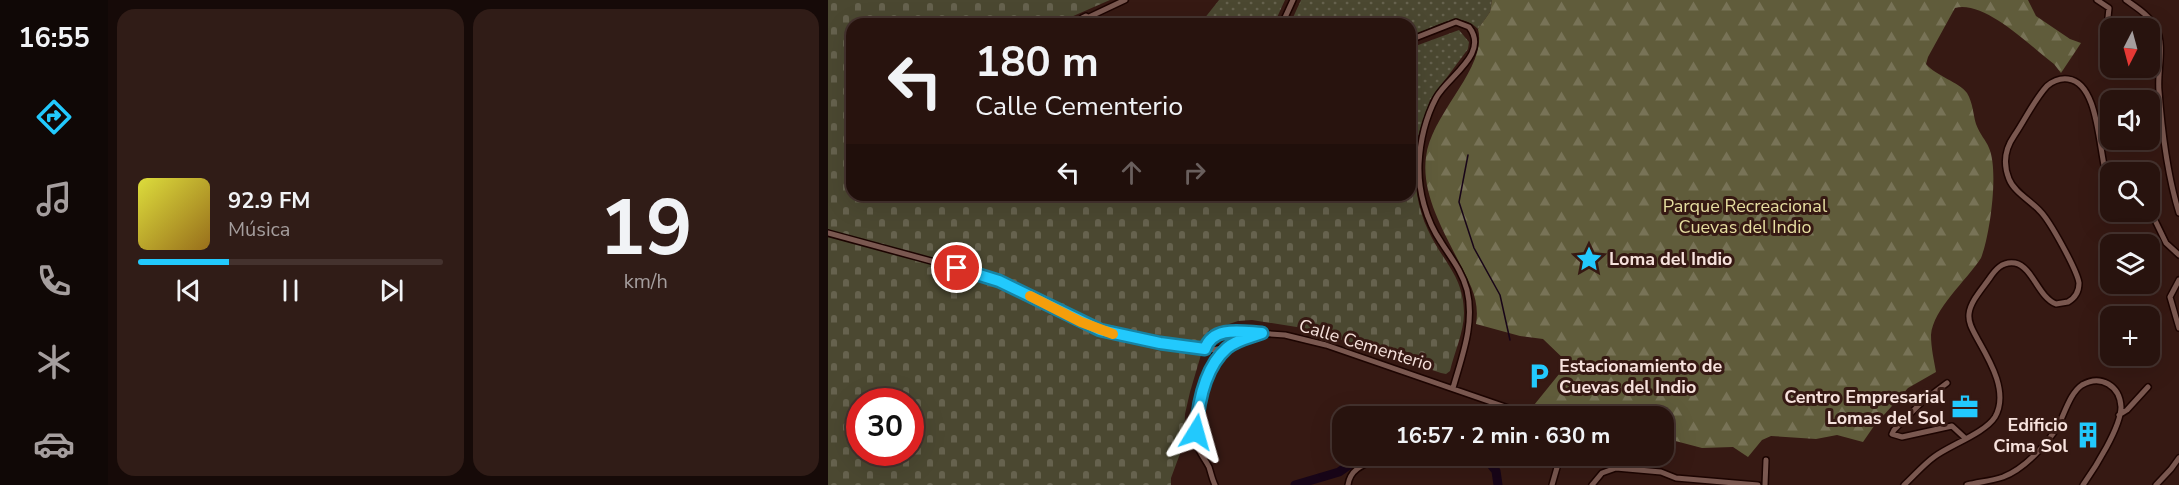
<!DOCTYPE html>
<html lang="es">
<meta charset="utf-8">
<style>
:root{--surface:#28130e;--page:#301c17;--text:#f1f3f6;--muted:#a59e9e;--line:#44322e;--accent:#22c9fd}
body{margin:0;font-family:"Nunito Sans",sans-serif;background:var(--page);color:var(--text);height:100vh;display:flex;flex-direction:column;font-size:22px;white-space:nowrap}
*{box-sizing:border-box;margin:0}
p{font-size:20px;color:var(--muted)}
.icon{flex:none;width:33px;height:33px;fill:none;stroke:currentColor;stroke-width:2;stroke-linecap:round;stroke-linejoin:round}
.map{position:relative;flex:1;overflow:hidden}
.panel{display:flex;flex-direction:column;gap:9px;padding:9px;background:#160a08;width:720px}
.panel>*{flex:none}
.guide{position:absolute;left:18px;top:18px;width:570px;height:183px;border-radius:18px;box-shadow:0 6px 24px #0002,0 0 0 2px var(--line);background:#28130e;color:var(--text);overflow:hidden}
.needle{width:39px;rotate:186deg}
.buttons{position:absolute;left:1272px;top:18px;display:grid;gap:12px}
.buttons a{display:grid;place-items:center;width:60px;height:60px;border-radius:12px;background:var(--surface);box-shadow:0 6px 24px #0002,0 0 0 2px var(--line);font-size:30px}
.speed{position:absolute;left:18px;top:388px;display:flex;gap:12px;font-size:30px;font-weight:700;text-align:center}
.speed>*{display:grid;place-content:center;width:78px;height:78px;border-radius:50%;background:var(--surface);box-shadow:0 6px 24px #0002,0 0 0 2px var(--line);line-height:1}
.speed .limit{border:9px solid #d22;background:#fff;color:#111}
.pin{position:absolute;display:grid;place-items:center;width:51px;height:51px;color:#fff;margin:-26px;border:3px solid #fff;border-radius:50%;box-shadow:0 2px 6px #0007}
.me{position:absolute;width:66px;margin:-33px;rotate:8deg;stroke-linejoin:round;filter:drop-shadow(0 0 4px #0008)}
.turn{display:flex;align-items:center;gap:21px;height:126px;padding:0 30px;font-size:27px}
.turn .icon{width:78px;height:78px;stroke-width:2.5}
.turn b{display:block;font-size:42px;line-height:51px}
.lanes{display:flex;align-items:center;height:57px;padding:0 30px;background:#0003;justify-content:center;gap:30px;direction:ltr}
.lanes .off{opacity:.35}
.panel .tile{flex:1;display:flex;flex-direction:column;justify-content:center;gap:9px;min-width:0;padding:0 21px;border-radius:18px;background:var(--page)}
.panel .dial{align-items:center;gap:0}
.dial b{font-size:78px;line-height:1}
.song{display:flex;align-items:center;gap:18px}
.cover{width:72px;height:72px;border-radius:9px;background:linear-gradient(135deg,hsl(60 70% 55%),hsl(40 70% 35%))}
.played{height:6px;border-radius:3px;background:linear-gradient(90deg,var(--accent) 30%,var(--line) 30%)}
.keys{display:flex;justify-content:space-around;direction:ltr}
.panel .tiles{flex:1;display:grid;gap:9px;grid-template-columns:repeat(2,1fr)}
.trip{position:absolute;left:504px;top:406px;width:342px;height:60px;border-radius:18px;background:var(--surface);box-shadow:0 6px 24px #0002,0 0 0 2px var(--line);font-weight:700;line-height:60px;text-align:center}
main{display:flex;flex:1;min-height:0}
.tab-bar{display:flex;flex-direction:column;width:108px;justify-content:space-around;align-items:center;background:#100806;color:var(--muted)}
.tab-bar .icon{width:42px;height:42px}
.tab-bar .active{color:var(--accent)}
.tab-bar b{font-size:27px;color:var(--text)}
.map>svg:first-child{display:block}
.grass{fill:url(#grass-dots)}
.forest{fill:url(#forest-firs)}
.cemetery{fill:url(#cemetery-stones);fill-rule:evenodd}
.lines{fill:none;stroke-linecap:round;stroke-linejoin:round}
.stream{stroke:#180518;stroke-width:1.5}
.river{stroke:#180518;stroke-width:9}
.minor-casing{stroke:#1c0401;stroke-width:8}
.minor{stroke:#7a5850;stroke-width:5}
.route-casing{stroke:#1683a4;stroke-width:15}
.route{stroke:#22c9fd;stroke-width:10}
.slow{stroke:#f59e0b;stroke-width:10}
.labels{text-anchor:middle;stroke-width:6;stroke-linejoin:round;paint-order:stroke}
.park-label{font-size:18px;fill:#e7dfa1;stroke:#361913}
.poi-label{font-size:18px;font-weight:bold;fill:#f7e2dd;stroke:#361913;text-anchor:start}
.street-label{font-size:18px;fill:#f7e2dd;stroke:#361913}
</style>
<main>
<nav class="tab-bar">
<b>16:55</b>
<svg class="icon active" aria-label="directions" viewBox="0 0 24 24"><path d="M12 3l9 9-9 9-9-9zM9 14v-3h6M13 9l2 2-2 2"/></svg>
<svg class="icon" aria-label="music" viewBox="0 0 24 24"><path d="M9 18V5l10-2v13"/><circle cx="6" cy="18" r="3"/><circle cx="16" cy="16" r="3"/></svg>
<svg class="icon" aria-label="phone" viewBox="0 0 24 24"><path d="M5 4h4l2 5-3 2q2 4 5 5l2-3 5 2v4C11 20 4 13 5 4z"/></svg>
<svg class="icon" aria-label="climate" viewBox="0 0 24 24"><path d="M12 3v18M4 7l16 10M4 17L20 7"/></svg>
<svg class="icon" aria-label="car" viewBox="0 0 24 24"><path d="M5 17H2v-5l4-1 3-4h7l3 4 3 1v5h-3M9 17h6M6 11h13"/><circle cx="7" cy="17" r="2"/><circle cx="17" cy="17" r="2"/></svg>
</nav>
<section class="panel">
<div class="tiles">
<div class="tile">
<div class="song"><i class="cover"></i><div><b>92.9 FM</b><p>Música</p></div></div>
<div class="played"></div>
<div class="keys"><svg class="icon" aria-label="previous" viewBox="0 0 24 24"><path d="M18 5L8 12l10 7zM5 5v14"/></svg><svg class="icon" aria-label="pause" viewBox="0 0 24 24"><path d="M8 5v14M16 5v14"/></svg><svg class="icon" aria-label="next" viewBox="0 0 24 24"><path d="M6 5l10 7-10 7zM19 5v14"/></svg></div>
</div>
<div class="tile dial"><b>19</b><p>km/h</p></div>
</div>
</section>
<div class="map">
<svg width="1351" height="485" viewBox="0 0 1351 485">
<defs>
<pattern id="grass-dots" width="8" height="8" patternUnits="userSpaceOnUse" patternTransform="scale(1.5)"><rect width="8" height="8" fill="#4b4831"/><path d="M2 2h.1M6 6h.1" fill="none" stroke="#66624e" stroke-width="1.8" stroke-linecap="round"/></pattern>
<pattern id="forest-firs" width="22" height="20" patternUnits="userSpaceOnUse" patternTransform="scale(1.5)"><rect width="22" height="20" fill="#605c3b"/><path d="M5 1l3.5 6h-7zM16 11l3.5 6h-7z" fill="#787357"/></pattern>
<pattern id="cemetery-stones" width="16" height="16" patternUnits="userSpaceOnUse" patternTransform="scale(1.5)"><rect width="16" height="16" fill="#4b4831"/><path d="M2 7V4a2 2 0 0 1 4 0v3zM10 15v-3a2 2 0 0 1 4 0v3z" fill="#66624e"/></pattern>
</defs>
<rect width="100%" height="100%" fill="#361913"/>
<path class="grass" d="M391 0H457L446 24H372Z
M473 0H664L662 12 650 29C629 8 606 29 582 36V24H462Z
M631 30 641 42 640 49 602 100 587 145 582 144V48Z"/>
<path class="forest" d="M664 0H1200L1208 16 1242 39 1253 43 1233 73 1226 64C1203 47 1157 0 1127 8L1100 57 1098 64C1108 76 1131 82 1139 93 1145 103 1145 114 1148 124 1152 135 1158 140 1161 148 1171 170 1162 236 1153 258 1139 280 1105 309 1103 335 1103 348 1106 360 1108 372L1080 388 1046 426 1035 442 1009 435 988 439 943 436 934 440 920 457 905 447 874 448 836 438V417H709L702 410 740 363 715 339 692 336 648 324C652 300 642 284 632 264 616 232 593 194 598 157 603 113 660 68 650 29L662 12Z"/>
<path class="cemetery" d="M0 0H282L227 24H24V195H582V144L587 145C586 175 587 202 600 230 614 261 636 276 636 313 636 332 626 353 622 371L618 374 613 373 481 329 424 320 410 321 380 331 362 392 357 414 356 443 343 478V485H0ZM32 402H82V453H32Z"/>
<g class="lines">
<path class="stream" d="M640 155 631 202 646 248 672 295 682 340"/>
<path class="river" d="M656 456 668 471 670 485
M467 485 511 472 534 456"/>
<g class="minor-casing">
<path id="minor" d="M1269 0 1281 8 1279 27
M1298 0C1309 8 1321 15 1328 28 1337 45 1329 72 1331 91 1334 132 1339 174 1351 213
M261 17 297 0
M254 24V18L258 16 262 19V24
M454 24 465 0
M582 40 628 22 641 27C662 54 619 77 608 98 597 119 592 142 591 164 590 191 598 220 613 242 623 258 634 271 639 290 647 324 634 356 625 388
M1322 210 1338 243 1351 255
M0 233 129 268 171 281 253 322 272 330 292 335 382 350 397 348 434 333
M1351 280 1342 297 1351 328
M377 349 381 339 398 331 457 335 498 345 692 412 699 417
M1119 383 1095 401 1066 430 1064 434 1074 437 1124 426 1137 438
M1291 415 1299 410 1320 387
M387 485C384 479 383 473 381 467 378 461 374 456 371 450 360 417 378 374 399 348
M520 485C522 470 534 465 546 461
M724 485 730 464V456
M764 485 774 473 788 468 833 472 848 478 930 485
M937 485 938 460
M1076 485C1086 476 1095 465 1106 457 1122 445 1157 433 1167 417 1181 393 1162 361 1150 340 1146 332 1140 324 1141 314 1142 302 1154 289 1161 279 1167 270 1174 261 1187 263 1205 267 1210 297 1228 304L1240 302C1247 298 1251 292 1251 283 1249 270 1222 221 1212 211 1203 201 1186 192 1181 179 1175 164 1177 149 1186 136 1197 120 1206 100 1219 86 1225 81 1232 78 1240 79 1274 83 1270 163 1282 188
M1139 485C1151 482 1163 481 1175 477 1196 469 1220 444 1231 424 1237 412 1243 392 1254 385 1273 374 1292 386 1293 407 1293 427 1267 468 1255 485
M1328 485 1343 469 1351 458"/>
</g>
<use href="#minor" class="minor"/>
</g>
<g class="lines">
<g class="route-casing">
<path id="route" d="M129 268 171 281 272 330 332 343 377 349C385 325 415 332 434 333 423 337 408 340 399 348 377 367 370 404 368 432"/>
</g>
<use href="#route" class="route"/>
<path class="slow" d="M202 296 253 322 285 334"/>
</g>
<defs>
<g id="sight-bare" transform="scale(2.07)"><path d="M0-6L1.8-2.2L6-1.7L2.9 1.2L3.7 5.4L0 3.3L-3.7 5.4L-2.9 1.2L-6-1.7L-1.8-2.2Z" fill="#22c9fd" stroke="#361913" stroke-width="2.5" paint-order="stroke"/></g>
<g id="parking-bare" transform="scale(2.07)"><path d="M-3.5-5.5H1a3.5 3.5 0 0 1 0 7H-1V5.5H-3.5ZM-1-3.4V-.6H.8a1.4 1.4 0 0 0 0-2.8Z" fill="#22c9fd" stroke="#361913" stroke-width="2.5" paint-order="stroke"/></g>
<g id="office-bare" transform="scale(2.07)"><path d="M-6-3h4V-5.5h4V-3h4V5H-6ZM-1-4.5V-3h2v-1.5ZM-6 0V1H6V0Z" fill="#22c9fd" stroke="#361913" stroke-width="2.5" paint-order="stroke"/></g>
<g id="building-bare" transform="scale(2.07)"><path d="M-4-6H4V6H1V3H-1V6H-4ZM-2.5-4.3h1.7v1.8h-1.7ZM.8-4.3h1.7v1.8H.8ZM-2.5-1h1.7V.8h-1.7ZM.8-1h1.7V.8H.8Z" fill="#22c9fd" stroke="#361913" stroke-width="2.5" paint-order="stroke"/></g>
</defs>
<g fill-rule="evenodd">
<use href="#sight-bare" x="761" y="259"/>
<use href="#parking-bare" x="711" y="376"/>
<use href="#office-bare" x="1137" y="407"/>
<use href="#building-bare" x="1260" y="435"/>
</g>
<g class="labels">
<g class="park-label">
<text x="917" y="212">Parque Recreacional<tspan x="917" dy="21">Cuevas del Indio</tspan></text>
</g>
<g class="poi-label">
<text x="781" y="265">Loma del Indio</text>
<text x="731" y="372">Estacionamiento de<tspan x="731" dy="21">Cuevas del Indio</tspan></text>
<text x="1117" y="403" text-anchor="end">Centro Empresarial<tspan x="1117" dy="21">Lomas del Sol</tspan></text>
<text x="1240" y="431" text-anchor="end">Edificio<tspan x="1240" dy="21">Cima Sol</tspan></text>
</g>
<g class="street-label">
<text transform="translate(538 345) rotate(17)" y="6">Calle Cementerio</text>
</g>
</g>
</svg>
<div class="buttons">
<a><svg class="needle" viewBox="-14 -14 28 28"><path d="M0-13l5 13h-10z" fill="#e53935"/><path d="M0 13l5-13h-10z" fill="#a59e9e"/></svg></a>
<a><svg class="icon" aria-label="sound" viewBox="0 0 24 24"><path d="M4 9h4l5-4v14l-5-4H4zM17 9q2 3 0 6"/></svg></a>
<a><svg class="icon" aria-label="search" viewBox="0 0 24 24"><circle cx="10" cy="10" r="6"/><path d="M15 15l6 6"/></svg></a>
<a><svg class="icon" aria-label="layers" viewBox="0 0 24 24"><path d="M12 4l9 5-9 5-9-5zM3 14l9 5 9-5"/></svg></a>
<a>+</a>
</div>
<div class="speed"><div class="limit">30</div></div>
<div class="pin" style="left:129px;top:268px;background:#d93025"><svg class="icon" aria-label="arrive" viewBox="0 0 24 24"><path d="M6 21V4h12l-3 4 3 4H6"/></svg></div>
<svg class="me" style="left:368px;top:432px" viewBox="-20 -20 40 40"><path d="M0-17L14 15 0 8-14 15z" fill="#22c9fd" stroke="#fff" stroke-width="4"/></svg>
<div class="trip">16:57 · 2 min · 630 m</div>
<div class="guide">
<div class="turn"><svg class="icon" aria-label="left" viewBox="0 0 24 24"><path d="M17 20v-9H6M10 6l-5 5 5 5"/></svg><div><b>180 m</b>Calle Cementerio</div></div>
<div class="lanes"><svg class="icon" aria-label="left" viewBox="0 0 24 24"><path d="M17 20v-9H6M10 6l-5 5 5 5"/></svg><svg class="icon off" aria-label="ahead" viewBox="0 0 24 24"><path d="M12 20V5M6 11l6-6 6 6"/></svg><svg class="icon off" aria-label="right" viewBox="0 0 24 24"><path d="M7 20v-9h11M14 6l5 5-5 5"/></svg></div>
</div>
</div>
</main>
